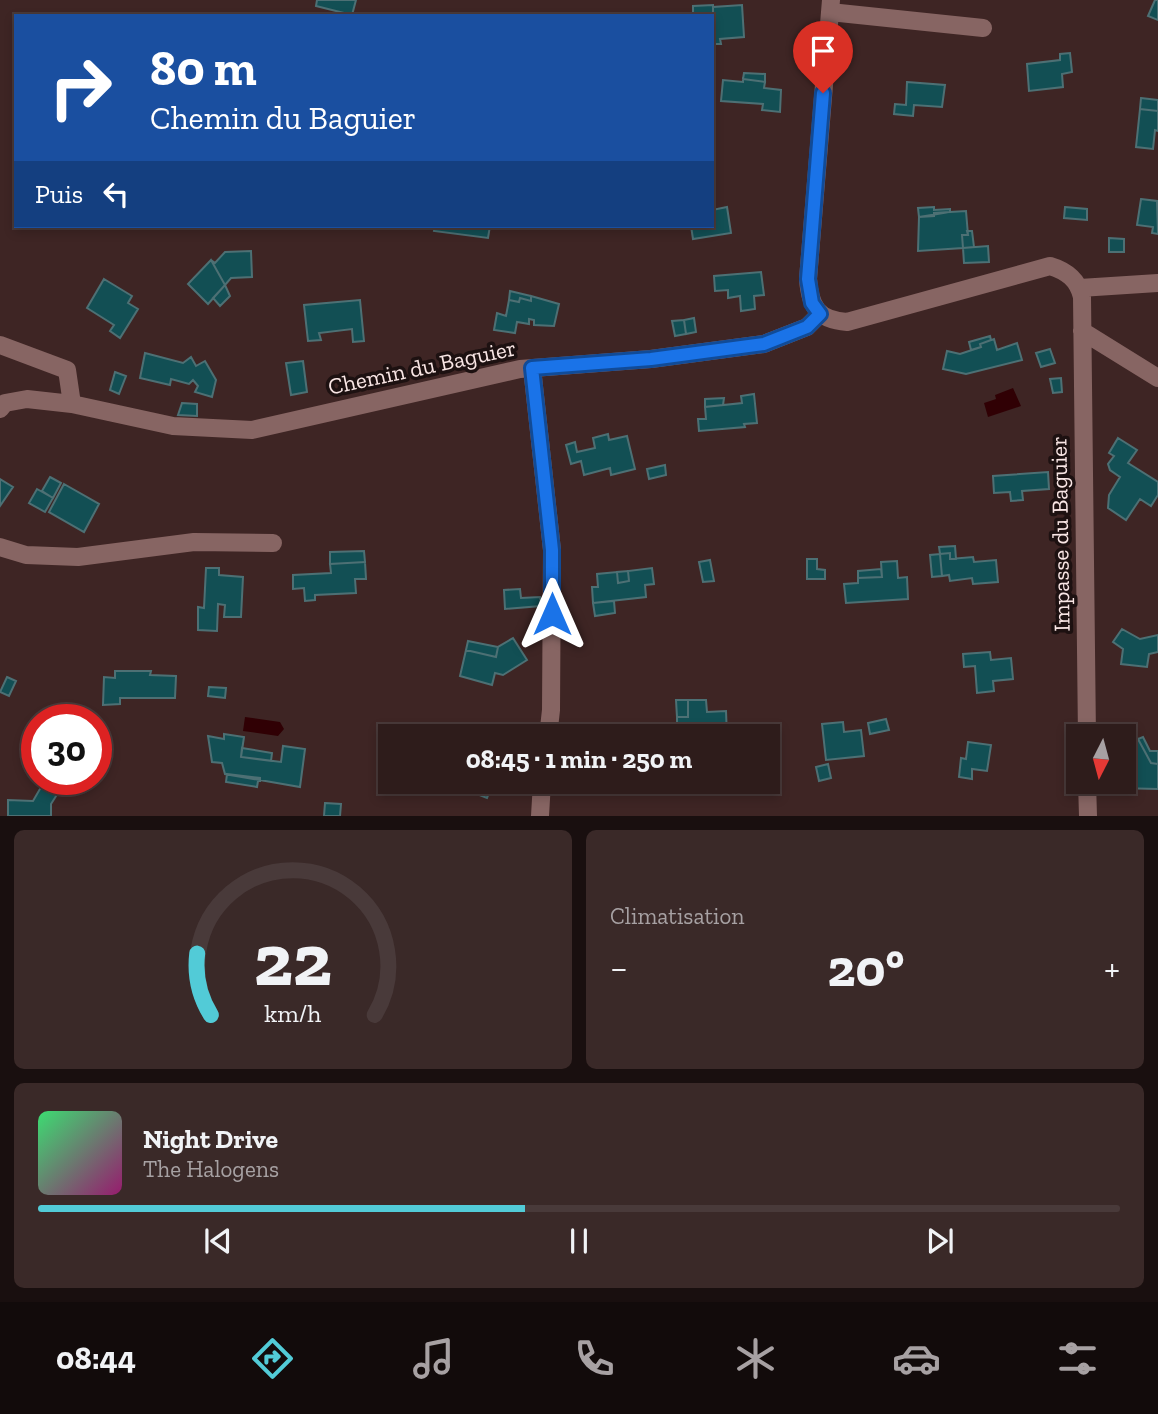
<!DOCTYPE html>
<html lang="fr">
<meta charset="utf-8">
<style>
:root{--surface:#2e1c1b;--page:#3a2928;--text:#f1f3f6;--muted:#a7a1a3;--line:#493a3a;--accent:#52cbd7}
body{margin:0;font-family:"Zilla Slab",serif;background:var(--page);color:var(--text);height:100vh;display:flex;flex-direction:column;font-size:26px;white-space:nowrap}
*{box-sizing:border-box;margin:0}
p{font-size:23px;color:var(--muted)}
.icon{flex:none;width:38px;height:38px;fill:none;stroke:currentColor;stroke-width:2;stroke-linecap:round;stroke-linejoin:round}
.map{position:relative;height:816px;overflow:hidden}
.details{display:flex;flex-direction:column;gap:14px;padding:14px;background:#190f0f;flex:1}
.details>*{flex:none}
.banner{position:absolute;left:14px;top:14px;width:700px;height:214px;border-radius:0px;box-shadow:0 4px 10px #0003,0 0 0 2px var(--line);background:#1a4fa0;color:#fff;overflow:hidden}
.needle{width:46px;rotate:186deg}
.buttons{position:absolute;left:1066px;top:724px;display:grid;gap:14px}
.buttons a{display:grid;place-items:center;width:70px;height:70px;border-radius:0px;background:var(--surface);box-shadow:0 4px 10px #0003,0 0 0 2px var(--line);font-size:35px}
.speed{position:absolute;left:21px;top:704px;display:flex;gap:14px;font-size:35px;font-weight:700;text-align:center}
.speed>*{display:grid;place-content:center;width:91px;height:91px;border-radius:50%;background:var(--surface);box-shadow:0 4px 10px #0003,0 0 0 2px var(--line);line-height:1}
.speed .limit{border:10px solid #d22;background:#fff;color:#111}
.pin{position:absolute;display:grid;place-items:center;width:60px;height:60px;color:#fff;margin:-72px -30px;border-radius:50% 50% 50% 0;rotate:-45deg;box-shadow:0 0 7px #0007}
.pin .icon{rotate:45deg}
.me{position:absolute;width:77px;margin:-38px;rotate:0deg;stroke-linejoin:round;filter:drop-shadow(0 0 5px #0008)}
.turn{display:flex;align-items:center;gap:24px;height:147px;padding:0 21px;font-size:32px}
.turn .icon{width:91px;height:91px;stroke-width:2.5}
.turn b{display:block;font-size:49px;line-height:60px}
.then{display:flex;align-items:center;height:66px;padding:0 21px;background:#0003;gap:14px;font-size:26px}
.big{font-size:52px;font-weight:700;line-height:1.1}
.details .widget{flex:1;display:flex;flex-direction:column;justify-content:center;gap:10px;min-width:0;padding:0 24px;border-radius:10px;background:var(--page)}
.details .dial{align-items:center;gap:0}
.dial svg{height:182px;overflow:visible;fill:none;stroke:var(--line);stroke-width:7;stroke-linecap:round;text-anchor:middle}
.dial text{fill:var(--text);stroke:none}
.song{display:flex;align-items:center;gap:21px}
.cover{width:84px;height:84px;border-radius:10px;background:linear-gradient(135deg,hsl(140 70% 55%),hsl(320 70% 35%))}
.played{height:7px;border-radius:4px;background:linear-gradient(90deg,var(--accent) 45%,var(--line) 45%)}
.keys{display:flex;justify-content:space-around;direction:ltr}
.heat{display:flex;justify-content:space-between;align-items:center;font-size:38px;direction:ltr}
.details .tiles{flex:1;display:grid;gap:14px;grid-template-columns:1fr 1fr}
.widget:last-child{grid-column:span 2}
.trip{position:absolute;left:378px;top:724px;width:402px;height:70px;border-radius:0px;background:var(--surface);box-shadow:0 4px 10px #0003,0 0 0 2px var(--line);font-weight:700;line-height:70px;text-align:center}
.tabs{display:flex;height:112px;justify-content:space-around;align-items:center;background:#120b0b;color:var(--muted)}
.tabs .icon{width:49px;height:49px}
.tabs .current{color:var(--accent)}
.tabs b{font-size:32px;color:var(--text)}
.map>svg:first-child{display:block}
.water{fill:#300004}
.building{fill:#124f54;stroke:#4d7074;stroke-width:2}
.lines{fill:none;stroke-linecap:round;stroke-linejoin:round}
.minor{stroke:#876563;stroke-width:18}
.route-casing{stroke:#114b97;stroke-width:18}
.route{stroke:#1a73e8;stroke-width:12}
.labels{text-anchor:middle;stroke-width:7;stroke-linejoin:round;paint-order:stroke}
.street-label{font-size:23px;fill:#f9e6e5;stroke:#1d1111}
</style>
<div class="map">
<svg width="1158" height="816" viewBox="0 0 1158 816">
<rect width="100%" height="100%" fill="#3e2524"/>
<path class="water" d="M1013 388 1021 406 988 417 984 403 996 399 995 395Z
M245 717 280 722 284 729 278 736 243 731Z"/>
<path class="building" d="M317 0H356L352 15 316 6Z
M1155 0H1158V20L1148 16Z
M713 5V13L693 15V6Z
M742 5 744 37 720 39 721 44H712V16H692L713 13V7Z
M1070 53 1072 72 1062 74 1063 87 1029 91 1027 64 1060 60V54Z
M744 73 765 74V82L743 79Z
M743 79 765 82 764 88 781 90 780 112 762 110 763 104 721 101 723 80 743 82Z
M907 82 945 85 942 107 914 105 913 116 894 114 895 104 906 105Z
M1141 98 1158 100V111L1140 109Z
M1140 109 1158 111V131L1155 130 1153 149 1136 147Z
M1141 199 1157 201 1158 234 1152 233 1153 227 1137 225Z
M727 207 731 233 693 239 691 226H712V210Z
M934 207V210L950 209V212L919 217 918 208Z
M1065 207 1087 209V220L1064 218Z
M966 211 968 235H962L963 248 918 251 919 217 934 216V213Z
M435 226H490L488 238 434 231Z
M967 231H972L974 247 963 248 962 235H968Z
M1109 238 1124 239V252H1109Z
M988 246 989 262 964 263 963 248Z
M251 251 252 277 231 278 225 285 211 260 215 263 225 252Z
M211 260 225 285 208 304 188 284Z
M761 272 764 295 754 296 755 309 741 311 740 296 728 298V290L715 291 714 276Z
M104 279 132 296 128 303 138 309 120 338 110 331 114 325 87 308Z
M225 285 230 296 220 306 213 298Z
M510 291 531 296V301L520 298 519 302 509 300Z
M531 296 559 304 554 326 534 325V320L529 319V324L517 322 515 333 494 330 497 313 506 316 509 300 519 302 520 298 531 301Z
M360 300 364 341 353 342 352 329 319 333 321 340 308 341 304 305Z
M694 318 696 332 686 334 684 320Z
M684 320 686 334 675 336 672 321Z
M990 336 991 340 980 344 981 347 971 350 969 342Z
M994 339 997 350 1017 343 1022 360 966 374 943 369 947 351 960 354 981 347 980 344Z
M1050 349 1055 363 1041 367 1036 353Z
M145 353 183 363 191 357 196 366 205 361 216 380 212 397 195 392 198 386 193 380 189 384 171 379 170 385 140 378Z
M303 361 307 392 291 395 286 363Z
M115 372 126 376 119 394 110 390Z
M1061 378 1062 392 1053 393 1050 379Z
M754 394 757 423 744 424 745 427 699 431 698 419H706L705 407 742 403 741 396Z
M724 398 723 405 705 407V399Z
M182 403 197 404V416L178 415Z
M608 434 609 440 627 436 635 469 611 475 610 468 584 475 581 461 571 464 566 445 575 442 577 452 595 448 593 438Z
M1118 438 1137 450 1128 463 1158 482V495L1151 506 1140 499 1126 520 1108 508 1109 495 1120 477 1110 470 1108 464 1114 456 1109 453Z
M665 465 666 475 649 479 647 469Z
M1048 472 1049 489 1022 491 1023 500 1011 501 1010 492 994 493 993 476Z
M50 477 61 483 53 498 42 491Z
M0 479 13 487 0 506Z
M64 484 99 504 84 532 49 512Z
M37 489 53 498 45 512 29 503Z
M955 546 956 559H950V553L940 554 939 547Z
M364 551 365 562 330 564V552Z
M950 553V559L973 557 974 562 996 560 998 582 973 584 972 578 950 581 949 575 942 576 940 554Z
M940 554 942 576 932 577 930 555Z
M807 559H817V569L825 570V579H807Z
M710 560 714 581 703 582 699 562Z
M897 561 898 578 907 577 908 599 846 603 844 584 858 583V578L882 577 881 562Z
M365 562 366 579H355L356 593 315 595V600L305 601 304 588 293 589V575L331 573 330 564Z
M206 568H219V575L243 577 241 617H224L225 605 218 604 217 631 198 630V607L204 608Z
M652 568 654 584 645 585 646 597 593 603 592 587H598L597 574 617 572 618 583 629 581 628 571Z
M881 569 882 577 858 578V571Z
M628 571 629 581 618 583 617 572Z
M520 589 521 598 540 597 541 606 505 609 504 590Z
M614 601 615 613 595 616 593 603Z
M1122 629 1140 639 1158 635V652L1149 654 1147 667 1121 664 1123 649 1113 642Z
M513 638 527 660 503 675 495 673 492 685 460 676 466 650 496 657 498 647Z
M468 641 498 647 496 657 466 650Z
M990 652 991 660 1011 658 1013 679 993 681 994 691 977 693 975 666 964 667 963 654Z
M115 671H151L150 675 176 676 175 698H120V704L103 705 104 677 115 678Z
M7 677 16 681 9 696 0 692Z
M209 687 226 688 225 698 208 696Z
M676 700H688V717H677Z
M688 700H706L707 712 726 711 727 737H668L677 736V717H688Z
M886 719 889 730 870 734 868 723Z
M843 722 844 732 861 730 864 756 826 760 822 724Z
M224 734 244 737 241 757 281 762 283 746 305 749 300 787 225 774 222 763 212 762 208 736 224 739Z
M1143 737 1150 751H1158V764L1151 763 1138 739Z
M1138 739 1151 763 1158 764V789L1117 788V782H1124V774L1133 775V766H1129L1124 755V747Z
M968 742 991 745 987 771 972 769V779L959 777 961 758 966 759Z
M242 748 272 753 271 761 241 757Z
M828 764 831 778 819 781 816 767Z
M227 774 260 778V781H258L257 787 226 782Z
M44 782 58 793 51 804V816H8V800L33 801Z
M446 782H507L502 792 491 788 487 798Z
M325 803 341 804 340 816H324Z"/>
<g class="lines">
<path class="minor" d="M831 0 808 279C810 307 818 320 847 322L1050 266C1067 271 1078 280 1082 297L1087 737
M830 12 983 28
M1080 288 1158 283
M1082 331 1158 378
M0 345 67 370 72 404
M532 368 552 550 551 710 548 737
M0 409 5 403 27 399 72 404 173 426 252 430 520 369 651 359 764 344 807 327 820 314
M0 547 26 555 78 557 194 542 273 543
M1087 782 1088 816
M540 816 542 782"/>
</g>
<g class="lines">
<g class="route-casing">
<path id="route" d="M552 614V550L532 368 651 359 764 344 807 327 820 314 812 303 808 279 823 93"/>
</g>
<use href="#route" class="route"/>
</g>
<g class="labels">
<g class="street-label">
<text transform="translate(422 367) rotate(-12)" y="8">Chemin du Baguier</text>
<text transform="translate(1060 534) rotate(-91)" y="8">Impasse du Baguier</text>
</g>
</g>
</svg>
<div class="buttons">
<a><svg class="needle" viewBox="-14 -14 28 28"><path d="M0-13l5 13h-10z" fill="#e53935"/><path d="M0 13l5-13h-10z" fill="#a7a1a3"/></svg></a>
</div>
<div class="speed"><div class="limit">30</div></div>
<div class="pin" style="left:823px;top:93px;background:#d93025"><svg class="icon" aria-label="arrive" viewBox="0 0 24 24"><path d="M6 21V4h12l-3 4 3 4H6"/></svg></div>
<svg class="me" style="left:552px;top:614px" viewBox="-20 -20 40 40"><path d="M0-17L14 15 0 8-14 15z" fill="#1a73e8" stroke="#fff" stroke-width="4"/></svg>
<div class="trip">08:45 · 1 min · 250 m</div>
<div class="banner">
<div class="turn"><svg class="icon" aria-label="right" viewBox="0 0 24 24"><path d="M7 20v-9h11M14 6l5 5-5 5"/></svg><div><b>80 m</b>Chemin du Baguier</div></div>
<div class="then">Puis<svg class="icon" aria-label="left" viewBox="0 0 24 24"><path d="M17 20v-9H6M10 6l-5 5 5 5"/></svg></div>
</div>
</div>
<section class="details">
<div class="tiles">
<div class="widget dial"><svg viewBox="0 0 100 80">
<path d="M14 69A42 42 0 1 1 86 69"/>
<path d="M14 69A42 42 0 0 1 8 42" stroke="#52cbd7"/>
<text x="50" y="56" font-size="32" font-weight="700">22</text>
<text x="50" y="72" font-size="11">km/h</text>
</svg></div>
<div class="widget"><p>Climatisation</p>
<div class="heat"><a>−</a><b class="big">20°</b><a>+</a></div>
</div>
<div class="widget">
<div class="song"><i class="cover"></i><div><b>Night Drive</b><p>The Halogens</p></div></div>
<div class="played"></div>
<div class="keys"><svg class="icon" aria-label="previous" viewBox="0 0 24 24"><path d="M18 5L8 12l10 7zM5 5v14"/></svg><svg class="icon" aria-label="pause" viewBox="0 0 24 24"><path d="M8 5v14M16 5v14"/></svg><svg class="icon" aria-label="next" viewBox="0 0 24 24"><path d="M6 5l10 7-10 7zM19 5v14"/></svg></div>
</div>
</div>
</section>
<nav class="tabs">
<b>08:44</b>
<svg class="icon current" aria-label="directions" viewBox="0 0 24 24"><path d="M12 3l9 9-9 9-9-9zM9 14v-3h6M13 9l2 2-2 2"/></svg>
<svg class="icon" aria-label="music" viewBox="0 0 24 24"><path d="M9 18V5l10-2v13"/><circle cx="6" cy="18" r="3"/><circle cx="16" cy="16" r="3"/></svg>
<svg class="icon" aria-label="phone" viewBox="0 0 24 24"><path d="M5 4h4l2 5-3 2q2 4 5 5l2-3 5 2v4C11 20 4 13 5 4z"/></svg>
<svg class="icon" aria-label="climate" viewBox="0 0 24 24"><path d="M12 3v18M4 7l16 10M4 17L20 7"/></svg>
<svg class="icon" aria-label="car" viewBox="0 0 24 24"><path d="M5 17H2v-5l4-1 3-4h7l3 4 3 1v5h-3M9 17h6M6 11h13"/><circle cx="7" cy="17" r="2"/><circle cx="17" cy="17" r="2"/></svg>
<svg class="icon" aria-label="filters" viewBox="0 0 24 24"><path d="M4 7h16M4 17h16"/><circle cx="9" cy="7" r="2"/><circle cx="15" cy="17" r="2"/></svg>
</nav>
